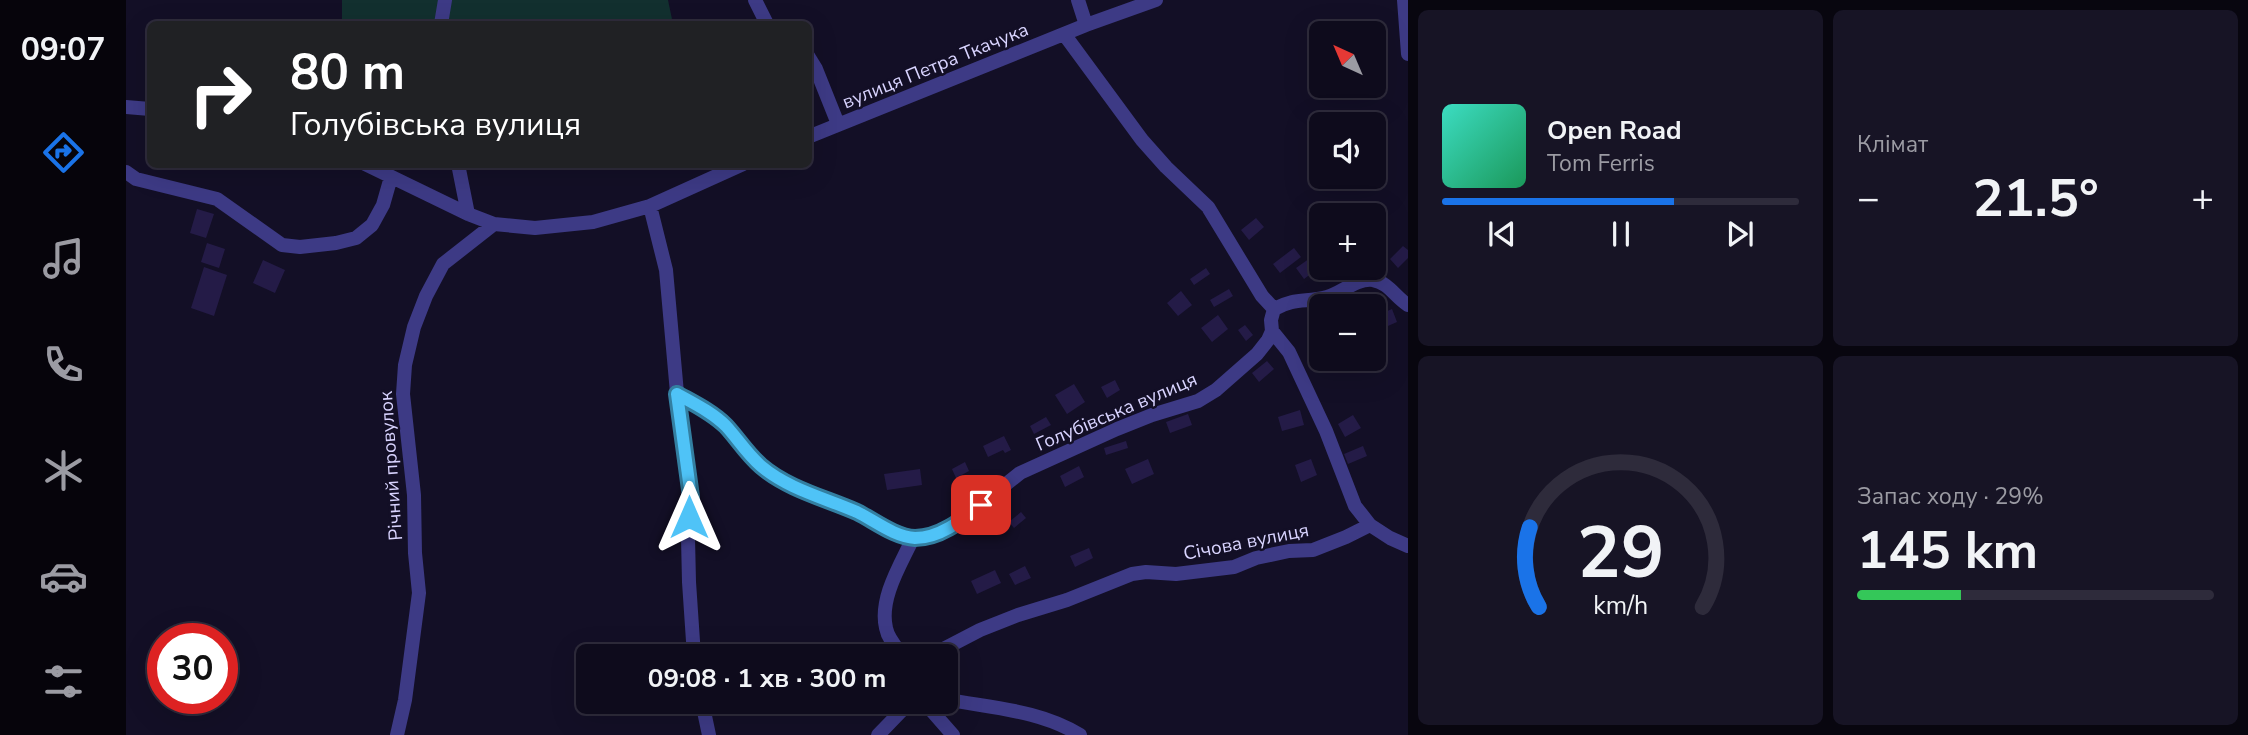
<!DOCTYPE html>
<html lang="uk">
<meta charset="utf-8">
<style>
:root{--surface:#0e0b1c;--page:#171425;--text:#f1f3f6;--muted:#9b9ba3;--line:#2e2b3b;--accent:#1a73e8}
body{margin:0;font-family:"Nunito Sans",sans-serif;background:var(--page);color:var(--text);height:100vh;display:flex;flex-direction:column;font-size:26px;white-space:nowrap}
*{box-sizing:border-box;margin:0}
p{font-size:23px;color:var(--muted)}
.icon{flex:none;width:38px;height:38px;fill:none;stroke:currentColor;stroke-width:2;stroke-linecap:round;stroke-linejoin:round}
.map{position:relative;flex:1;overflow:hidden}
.panel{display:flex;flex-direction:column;gap:10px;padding:10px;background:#08060f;width:840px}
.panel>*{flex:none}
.banner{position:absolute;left:21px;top:21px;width:665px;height:147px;border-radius:10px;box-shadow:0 7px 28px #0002,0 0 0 2px var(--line);background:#202124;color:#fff;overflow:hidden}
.needle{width:46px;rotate:316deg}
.tools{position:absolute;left:1183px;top:21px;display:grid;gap:14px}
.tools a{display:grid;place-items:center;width:77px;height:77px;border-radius:10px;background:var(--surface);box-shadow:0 7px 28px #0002,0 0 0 2px var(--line);font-size:35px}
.speed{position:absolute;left:21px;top:623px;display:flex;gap:14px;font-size:35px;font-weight:700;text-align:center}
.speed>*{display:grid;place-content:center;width:91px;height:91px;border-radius:50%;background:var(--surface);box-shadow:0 7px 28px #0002,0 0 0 2px var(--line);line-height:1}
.speed .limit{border:10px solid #d22;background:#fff;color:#111}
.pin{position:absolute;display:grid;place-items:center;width:60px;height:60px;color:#fff;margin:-30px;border-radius:14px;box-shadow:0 4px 10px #0006}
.me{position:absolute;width:77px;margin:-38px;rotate:0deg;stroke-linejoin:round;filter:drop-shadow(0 0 5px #0008)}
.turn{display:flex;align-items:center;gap:24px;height:147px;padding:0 28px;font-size:32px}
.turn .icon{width:91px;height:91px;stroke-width:2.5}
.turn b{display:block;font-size:49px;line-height:60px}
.big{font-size:52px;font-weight:700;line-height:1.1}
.panel .card{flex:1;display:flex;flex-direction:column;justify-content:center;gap:10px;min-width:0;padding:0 24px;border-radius:10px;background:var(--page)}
.panel .dial{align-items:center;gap:0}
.dial svg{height:182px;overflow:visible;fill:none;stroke:var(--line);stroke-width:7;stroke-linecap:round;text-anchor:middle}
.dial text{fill:var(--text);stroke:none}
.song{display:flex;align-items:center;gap:21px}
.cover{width:84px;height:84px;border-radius:10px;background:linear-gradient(135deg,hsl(170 70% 55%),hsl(150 70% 35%))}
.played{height:7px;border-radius:4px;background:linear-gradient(90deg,var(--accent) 65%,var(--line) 65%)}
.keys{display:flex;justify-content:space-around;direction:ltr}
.heat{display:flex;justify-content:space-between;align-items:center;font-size:38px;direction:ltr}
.charge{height:10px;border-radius:5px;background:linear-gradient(90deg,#34c759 29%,var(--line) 0)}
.panel .tiles{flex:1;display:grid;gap:10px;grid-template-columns:repeat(2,1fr)}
.trip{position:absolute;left:450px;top:644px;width:382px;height:70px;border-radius:10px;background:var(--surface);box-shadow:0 7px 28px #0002,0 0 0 2px var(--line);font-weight:700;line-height:70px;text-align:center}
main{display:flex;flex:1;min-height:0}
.dock{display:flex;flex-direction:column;width:126px;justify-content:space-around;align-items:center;background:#06040b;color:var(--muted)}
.dock .icon{width:49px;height:49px}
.dock .on{color:var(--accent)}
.dock b{font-size:32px;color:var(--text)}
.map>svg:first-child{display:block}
.green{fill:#12302f}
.building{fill:#241b47}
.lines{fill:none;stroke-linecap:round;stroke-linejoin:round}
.minor{stroke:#3d3a85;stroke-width:14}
.route-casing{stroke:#337fa1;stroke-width:18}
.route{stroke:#4fc3f7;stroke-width:12}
.labels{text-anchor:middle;stroke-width:5;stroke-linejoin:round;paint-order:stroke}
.street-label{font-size:19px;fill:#d9d4ff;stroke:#130f26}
</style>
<main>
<nav class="dock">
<b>09:07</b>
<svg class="icon on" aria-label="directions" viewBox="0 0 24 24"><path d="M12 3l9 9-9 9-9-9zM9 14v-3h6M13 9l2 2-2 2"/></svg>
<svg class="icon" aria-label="music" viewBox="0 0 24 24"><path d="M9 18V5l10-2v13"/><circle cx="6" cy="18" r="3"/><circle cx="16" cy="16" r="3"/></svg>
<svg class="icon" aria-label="phone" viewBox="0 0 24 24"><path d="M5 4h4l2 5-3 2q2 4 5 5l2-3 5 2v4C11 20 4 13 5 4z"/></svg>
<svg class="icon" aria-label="climate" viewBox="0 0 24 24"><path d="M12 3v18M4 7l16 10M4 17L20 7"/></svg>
<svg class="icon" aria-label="car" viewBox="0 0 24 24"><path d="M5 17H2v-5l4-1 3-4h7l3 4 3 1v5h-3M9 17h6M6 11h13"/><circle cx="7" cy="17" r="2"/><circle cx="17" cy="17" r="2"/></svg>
<svg class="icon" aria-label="filters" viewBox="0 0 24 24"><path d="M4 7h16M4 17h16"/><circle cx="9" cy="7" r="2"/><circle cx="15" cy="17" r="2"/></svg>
</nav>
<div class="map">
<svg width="1282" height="735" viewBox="0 0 1282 735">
<rect width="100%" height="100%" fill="#130f26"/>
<path class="green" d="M216 0H542L547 24H216Z"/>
<path class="building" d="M71 209 88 214 80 238 64 233Z
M1130 218 1138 227 1123 240 1115 230Z
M81 243 99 249 93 268 75 262Z
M1277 246 1282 250V258L1272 268 1264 259Z
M1168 248 1175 257 1154 273 1147 264Z
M1187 256 1194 267 1178 279 1170 268Z
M137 260 159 270 149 293 127 283Z
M78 267 101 275 88 316 65 308Z
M1080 268 1084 274 1068 285 1064 279Z
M1103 289 1107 296 1088 307 1084 300Z
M1055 291 1066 305 1052 316 1041 303Z
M1266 309 1271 322 1255 329 1250 316Z
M1092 315 1102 329 1086 342 1075 328Z
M1119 325 1127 335 1120 341 1112 330Z
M1141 361 1148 369 1133 382 1126 373Z
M989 380 994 390 981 398 975 387Z
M948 384 959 402 941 414 929 395Z
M1174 410 1178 425 1156 431 1152 417Z
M1062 414 1066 425 1044 433 1040 422Z
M1227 415 1235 428 1219 437 1212 424Z
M920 417 925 425 908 434 904 426Z
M878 436 885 450 879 453 877 450 862 457 857 446Z
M1000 441 1002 448 980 455 978 448Z
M1237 446 1241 456 1222 464 1218 454Z
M1022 459 1028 474 1006 484 999 469Z
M1185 459 1191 475 1175 482 1169 465Z
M839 462 843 471 830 478 826 469Z
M953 466 958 477 939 487 934 476Z
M794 469 796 485 761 490 758 474Z
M869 503 874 509 862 519 857 513Z
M895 512 900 518 888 528 883 522Z
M963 548 967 558 949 567 944 556Z
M899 566 905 578 889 585 883 574Z
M869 570 875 583 851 594 845 581Z"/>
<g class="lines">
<path class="minor" d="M629 0 641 24
M952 0 960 25
M1278 0 1282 54
M315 24 319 0
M938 34 1016 140 1040 167 1082 207 1136 296 1148 309
M682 56 690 69 712 124
M0 107 24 109
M682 137 960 25 1030 0
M239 164 342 214 368 224 409 228 467 222 524 206 617 164
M332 164 342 214
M0 172 10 179 91 199 156 245 174 247 210 243 230 238 246 225 257 205 265 177
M524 206 540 270 551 393 565 497 562 538 563 582 568 656
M1146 331 1163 352 1200 431 1229 506 1244 525
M551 393 578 410 599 425 633 464 652 479 730 512 767 531 787 538 801 537 829 525 894 473 991 429 1026 415 1072 401 1090 390 1131 354 1142 340 1146 331 1145 320 1148 309C1170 297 1180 303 1201 297 1216 293 1230 278 1247 280 1263 283 1269 297 1282 305
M777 656C771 648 762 639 760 628 753 598 775 564 787 538
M804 656 854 630 892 615 941 600 1006 574 1020 572 1050 574 1108 567 1130 558 1163 551 1187 550 1220 537 1244 525 1264 538 1282 546
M819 699C865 708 914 710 954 735
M576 702 583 735
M798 702 827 735
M271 735 279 700 293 593 289 553 288 495 277 394 279 365 288 327 300 296 317 264 368 224
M752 735 784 702"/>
</g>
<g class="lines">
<g class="route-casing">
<path id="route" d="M563 517 565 497 551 394C567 403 586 412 600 426 612 439 621 454 635 466 662 489 699 498 731 512 749 521 769 537 789 538 814 538 836 520 855 505"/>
</g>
<use href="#route" class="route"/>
</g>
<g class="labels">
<g class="street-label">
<text transform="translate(809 65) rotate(-22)" y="7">вулиця Петра Ткачука</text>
<text transform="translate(990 411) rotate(-23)" y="7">Голубівська вулиця</text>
<text transform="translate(264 466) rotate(-94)" y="7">Річний провулок</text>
<text transform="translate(1120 541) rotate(-11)" y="7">Січова вулиця</text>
</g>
</g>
</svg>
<div class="tools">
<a><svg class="needle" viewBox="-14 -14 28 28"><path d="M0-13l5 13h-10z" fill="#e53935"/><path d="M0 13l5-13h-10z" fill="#9b9ba3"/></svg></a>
<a><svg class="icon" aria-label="sound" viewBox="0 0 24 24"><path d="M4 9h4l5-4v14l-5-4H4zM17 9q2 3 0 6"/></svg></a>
<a>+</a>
<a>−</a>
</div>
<div class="speed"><div class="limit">30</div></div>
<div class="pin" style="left:855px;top:505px;background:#d93025"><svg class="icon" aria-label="arrive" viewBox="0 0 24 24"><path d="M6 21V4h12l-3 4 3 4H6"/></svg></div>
<svg class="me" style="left:563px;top:517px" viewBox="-20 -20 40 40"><path d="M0-17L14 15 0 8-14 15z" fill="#4fc3f7" stroke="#fff" stroke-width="4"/></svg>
<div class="trip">09:08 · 1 хв · 300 m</div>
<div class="banner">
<div class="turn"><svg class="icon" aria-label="right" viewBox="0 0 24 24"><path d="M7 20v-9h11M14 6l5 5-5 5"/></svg><div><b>80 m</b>Голубівська вулиця</div></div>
</div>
</div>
<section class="panel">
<div class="tiles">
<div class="card">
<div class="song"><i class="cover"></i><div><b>Open Road</b><p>Tom Ferris</p></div></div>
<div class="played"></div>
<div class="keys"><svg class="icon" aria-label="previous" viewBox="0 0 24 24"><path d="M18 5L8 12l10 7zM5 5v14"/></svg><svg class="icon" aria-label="pause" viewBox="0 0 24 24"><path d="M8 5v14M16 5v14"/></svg><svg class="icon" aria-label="next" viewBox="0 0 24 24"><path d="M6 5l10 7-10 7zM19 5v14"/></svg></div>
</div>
<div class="card"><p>Клімат</p>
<div class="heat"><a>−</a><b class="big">21.5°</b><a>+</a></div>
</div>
<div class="card dial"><svg viewBox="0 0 100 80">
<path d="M14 69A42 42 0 1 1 86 69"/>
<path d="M14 69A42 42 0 0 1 10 34" stroke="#1a73e8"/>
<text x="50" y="56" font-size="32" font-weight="700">29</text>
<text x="50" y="72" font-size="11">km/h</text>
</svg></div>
<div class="card"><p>Запас ходу · 29%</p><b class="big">145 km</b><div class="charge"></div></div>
</div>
</section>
</main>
